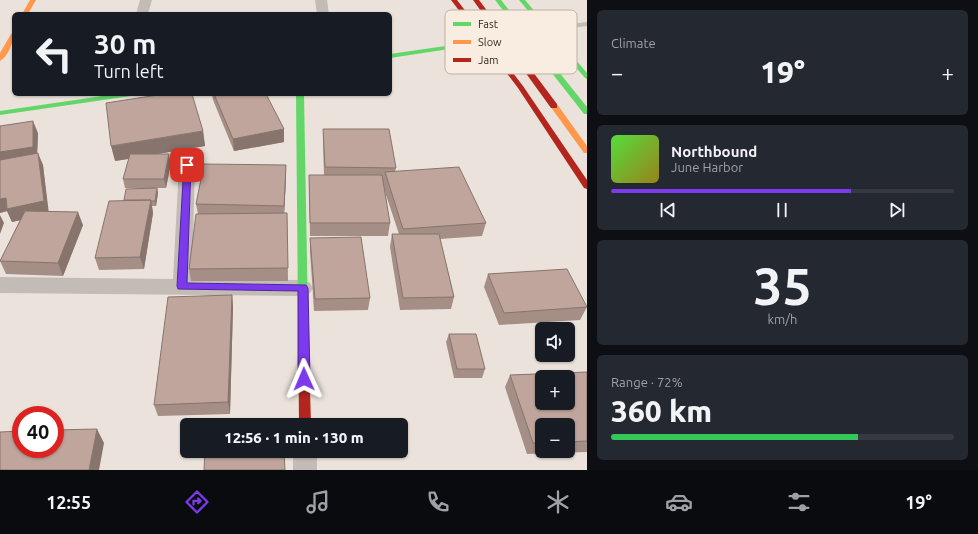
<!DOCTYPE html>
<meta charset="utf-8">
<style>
:root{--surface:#171b24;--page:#242831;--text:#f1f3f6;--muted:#9ea1a6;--line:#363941;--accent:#7c3aed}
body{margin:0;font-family:Ubuntu,sans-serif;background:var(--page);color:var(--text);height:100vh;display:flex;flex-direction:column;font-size:15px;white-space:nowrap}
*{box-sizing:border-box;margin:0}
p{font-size:13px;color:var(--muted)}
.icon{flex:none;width:22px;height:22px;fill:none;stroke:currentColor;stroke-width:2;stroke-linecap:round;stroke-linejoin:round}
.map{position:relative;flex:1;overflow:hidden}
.side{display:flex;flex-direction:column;gap:10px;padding:10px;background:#0d0f14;width:391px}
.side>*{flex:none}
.hud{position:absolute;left:12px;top:12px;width:380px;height:84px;border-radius:6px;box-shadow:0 1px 3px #0004;background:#171b24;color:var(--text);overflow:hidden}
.controls{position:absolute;left:535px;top:322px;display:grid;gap:8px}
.controls a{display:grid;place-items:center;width:40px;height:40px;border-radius:6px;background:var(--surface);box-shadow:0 1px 3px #0004;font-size:20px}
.speed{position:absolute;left:12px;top:406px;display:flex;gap:8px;font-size:20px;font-weight:700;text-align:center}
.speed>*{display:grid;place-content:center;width:52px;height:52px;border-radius:50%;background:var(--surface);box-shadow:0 1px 3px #0004;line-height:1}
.speed .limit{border:6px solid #d22;background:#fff;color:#111}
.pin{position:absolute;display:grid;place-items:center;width:34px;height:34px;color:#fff;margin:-17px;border-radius:8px;box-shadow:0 2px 6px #0006}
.me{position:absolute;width:44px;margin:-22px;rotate:359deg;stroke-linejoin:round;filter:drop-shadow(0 0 3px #0008)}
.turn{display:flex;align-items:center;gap:14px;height:84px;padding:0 16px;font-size:18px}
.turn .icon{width:52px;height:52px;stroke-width:2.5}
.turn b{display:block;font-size:28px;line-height:34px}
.big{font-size:30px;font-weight:800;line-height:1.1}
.side .card{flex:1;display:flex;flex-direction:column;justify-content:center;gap:6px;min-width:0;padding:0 14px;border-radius:6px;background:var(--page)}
.side .dial{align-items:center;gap:0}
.dial b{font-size:52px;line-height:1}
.song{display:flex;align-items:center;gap:12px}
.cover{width:48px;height:48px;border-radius:6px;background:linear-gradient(135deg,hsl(110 70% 55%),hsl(50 70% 35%))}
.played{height:4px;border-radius:2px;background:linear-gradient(90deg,var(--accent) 70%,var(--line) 70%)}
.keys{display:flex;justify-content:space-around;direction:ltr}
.heat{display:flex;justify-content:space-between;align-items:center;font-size:22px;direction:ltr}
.charge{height:6px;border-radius:3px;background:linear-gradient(90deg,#34c759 72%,var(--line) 0)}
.trip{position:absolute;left:180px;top:418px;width:228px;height:40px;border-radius:6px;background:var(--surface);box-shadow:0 1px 3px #0004;font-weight:800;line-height:40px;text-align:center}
.tab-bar{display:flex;height:64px;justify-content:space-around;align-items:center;background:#090b0e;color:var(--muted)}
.tab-bar .icon{width:28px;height:28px}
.tab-bar .current{color:var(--accent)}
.tab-bar b{font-size:18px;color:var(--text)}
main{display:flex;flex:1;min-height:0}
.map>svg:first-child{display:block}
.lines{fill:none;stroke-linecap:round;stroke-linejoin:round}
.lane{fill:#c3bbb5;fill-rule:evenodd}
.street{fill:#c3bbb5;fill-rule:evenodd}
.fast{fill:#63d668;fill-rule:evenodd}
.slow{fill:#ff974d;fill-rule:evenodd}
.jam{fill:#b3261e;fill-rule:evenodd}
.wall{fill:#a48e86;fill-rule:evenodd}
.shaded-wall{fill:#86746d}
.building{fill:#bfa59c;stroke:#86746d;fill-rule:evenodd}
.route{fill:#7c3aed;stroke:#51269a}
.key{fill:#f9ece1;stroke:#beb1a8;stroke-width:1}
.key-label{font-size:11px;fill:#332824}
</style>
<main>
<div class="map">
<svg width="587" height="470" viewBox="0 0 587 470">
<rect width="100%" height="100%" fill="#ebe3db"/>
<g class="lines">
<path class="lane" d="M587 22V26L546 31 543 29 546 27Z"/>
<path class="street" d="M140 0H152L148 14H136Z
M315 0H327L329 14H317Z
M187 160 193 161 195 165 192 279 303 280 310 283 313 288 310 293 303 296 0 293V277L173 279 179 165 181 161Z
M293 451H317V470H293Z"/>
<path class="fast" d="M495 0H501L587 107V114H584Z
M519 0H525L587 73V79L585 78Z
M487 40 489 41V43L390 58V54Z
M116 94H135L131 96 0 115V111Z
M296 94H304L308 316 307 319 303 320 299 319 298 316Z"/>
<path class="slow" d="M30 0H36L28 14H22Z
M14 32C14 41 8 57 0 61V53L11 34Z
M551 104H557L587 146V153H584L550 106Z"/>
<path class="jam" d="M451 0H457L523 86 587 180V189L584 188 518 88Z
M473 0H479L557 104V108H551Z
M303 312 307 313 308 316 311 425H299L298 316 299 313Z"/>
</g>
<path class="wall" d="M212 94H266L284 142 234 151 213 100Z
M0 126 38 133 37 153 43 165 48 212 83 225 63 276 6 274 0 261 20 220 12 222 7 211 0 213Z
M323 129 396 168 395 171 486 223 482 236 440 239 454 297 451 309 400 310 390 247 392 234H399L384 189 390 223 388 236H310L309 175H324L323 141Z
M203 131 205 146 158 154 171 163 166 188H157L158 193 156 206H152L153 213 144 269 99 270 95 258 124 200 148 188H125L123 179 129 159 115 161Z
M286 165V177L284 213H287L288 281H191L189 269 198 214 196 204Z
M310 238 370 298 368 310 314 311 310 251Z
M488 274 587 307 580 320 499 325 484 287Z
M232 295 233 307 230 414 158 416 154 405Z
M449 334 485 369 482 378H454L446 342Z
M587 372V452L527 454 505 387 510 375ZM542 425H568V451H542Z"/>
<path class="shaded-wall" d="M33 121 38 133 37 159 0 165V152Z
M284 129V142L234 151 233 139Z
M203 131 205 146 115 161 111 146Z
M38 153 43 165 49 214 12 222 7 211 0 213V199Z
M169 154 171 163 166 188 164 179Z
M286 165V177L284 218V206Z
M157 188 158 193 156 206 155 201Z
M151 200 153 213 144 269 140 257Z
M78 212 83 225 63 276 58 263Z
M0 215 4 223 0 234Z
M232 295 233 307 230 414 228 402Z
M97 429 104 443 99 470H89Z"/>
<path class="building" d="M164 94H192L203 131 111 146 106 103Z
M214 94H266L284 129 233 139Z
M33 121V147L0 152V126Z
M323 129H389L396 168 325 167Z
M38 153 44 201 7 209 6 198 0 199V160Z
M130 154H169L164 179H123Z
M204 164 286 165 284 206 196 204Z
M459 167 486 223 403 229 385 172Z
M309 175H382L390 223H310Z
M157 188 155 201H150L151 200H124L126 189Z
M151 200 140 257 95 258 109 201Z
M25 211 78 212 58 263 0 261Z
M287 213 288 268 189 269 196 214Z
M392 234H439L454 297 403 298Z
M361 237 370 298 315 299 310 238Z
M567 269 587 307 504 313 488 274Z
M232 295 228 402 154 405 168 297Z
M449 334H476L485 369H457Z
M587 372V441L568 442V425H542V443H533L510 375ZM542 377H568V403H542Z
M97 429 89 470H0V432L21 431V449H55V430Z
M205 451H284L285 470H204Z"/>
<path class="route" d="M184 163H187L191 165 187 283 306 285 308 288 310 379 308 383 304 384 300 383 298 379V291L178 289 177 286Z"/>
<rect x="445" y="10" width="132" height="64" rx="6" class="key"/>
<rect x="453" y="22" width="18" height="4" fill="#63d668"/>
<rect x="453" y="40" width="18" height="4" fill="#ff974d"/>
<rect x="453" y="58" width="18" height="4" fill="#b3261e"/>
<g class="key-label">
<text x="478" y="28">Fast</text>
<text x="478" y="46">Slow</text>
<text x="478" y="64">Jam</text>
</g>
</svg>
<div class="controls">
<a><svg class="icon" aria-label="sound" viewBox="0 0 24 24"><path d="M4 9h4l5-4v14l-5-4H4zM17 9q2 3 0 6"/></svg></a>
<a>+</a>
<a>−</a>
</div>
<div class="speed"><div class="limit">40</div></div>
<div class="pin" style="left:187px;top:165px;background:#d93025"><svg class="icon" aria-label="arrive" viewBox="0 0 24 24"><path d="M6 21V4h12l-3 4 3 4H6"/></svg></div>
<svg class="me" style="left:304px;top:379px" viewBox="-20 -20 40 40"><path d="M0-17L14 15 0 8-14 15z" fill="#7c3aed" stroke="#fff" stroke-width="4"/></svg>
<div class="trip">12:56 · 1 min · 130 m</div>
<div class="hud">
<div class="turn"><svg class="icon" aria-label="left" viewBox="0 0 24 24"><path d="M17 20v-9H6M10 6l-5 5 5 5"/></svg><div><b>30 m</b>Turn left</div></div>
</div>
</div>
<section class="side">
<div class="card"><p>Climate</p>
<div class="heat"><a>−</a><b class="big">19°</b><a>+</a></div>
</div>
<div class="card">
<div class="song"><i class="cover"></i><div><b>Northbound</b><p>June Harbor</p></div></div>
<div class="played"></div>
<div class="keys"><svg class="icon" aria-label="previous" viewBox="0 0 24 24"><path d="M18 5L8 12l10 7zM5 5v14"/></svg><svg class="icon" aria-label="pause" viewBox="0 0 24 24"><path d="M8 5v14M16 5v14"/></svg><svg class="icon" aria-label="next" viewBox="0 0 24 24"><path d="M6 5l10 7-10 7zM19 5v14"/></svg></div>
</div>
<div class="card dial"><b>35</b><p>km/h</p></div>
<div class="card"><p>Range · 72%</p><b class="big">360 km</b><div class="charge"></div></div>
</section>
</main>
<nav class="tab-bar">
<b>12:55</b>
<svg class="icon current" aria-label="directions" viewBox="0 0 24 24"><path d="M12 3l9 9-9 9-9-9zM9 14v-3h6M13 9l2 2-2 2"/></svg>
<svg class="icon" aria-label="music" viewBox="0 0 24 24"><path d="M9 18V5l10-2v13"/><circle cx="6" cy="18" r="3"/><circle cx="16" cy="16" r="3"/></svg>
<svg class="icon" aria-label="phone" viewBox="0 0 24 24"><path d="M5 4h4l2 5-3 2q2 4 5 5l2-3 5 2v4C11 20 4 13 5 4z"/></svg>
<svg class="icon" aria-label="climate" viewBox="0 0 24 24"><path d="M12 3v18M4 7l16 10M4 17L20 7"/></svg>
<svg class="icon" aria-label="car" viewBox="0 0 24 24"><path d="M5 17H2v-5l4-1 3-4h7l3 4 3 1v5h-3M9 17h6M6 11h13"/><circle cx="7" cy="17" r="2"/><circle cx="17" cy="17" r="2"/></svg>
<svg class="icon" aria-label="filters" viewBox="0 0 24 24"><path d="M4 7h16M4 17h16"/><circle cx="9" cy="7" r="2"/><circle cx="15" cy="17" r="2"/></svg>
<b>19°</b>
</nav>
